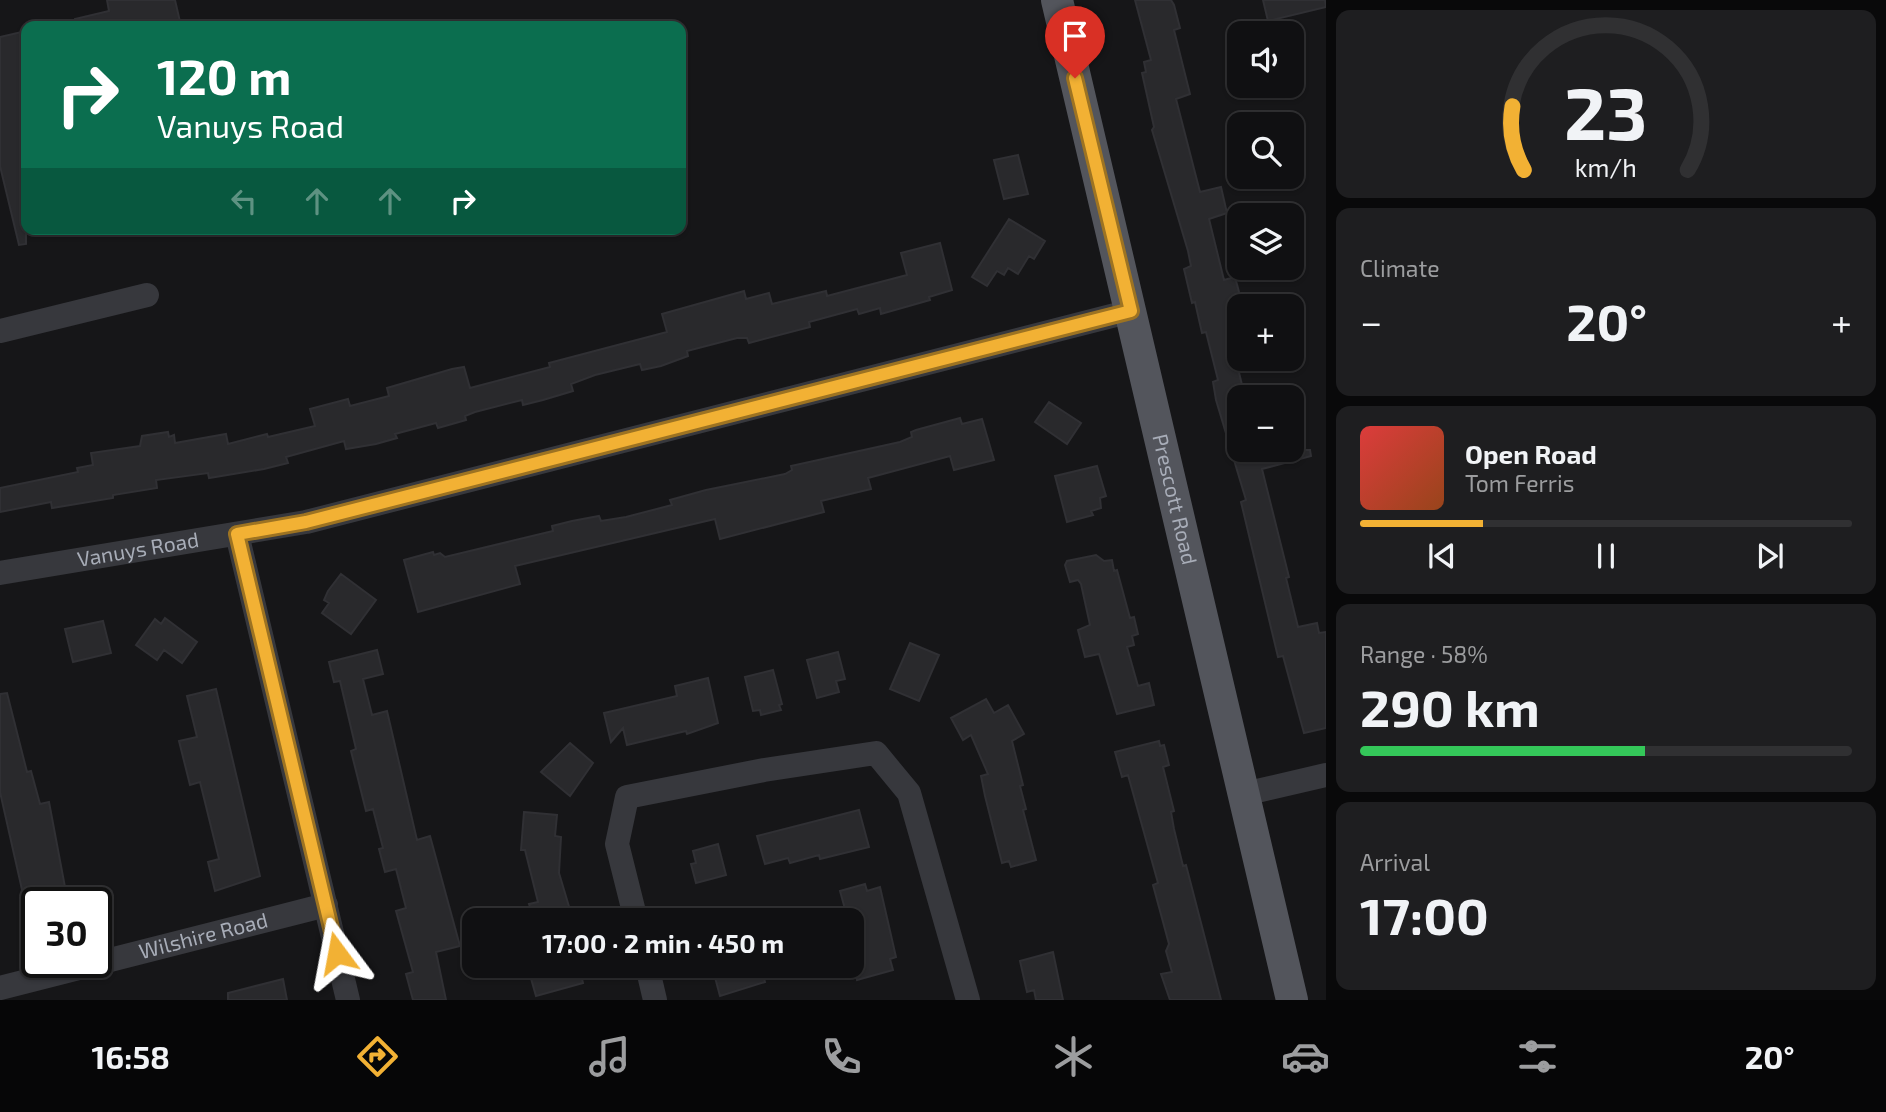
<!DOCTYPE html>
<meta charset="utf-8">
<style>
:root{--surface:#101012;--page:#1e1e20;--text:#f1f3f6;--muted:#9c9d9f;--line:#303032;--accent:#f2b134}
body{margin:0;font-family:"Exo 2",sans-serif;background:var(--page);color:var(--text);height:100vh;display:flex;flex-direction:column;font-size:26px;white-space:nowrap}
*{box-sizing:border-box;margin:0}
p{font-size:23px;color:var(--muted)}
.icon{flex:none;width:38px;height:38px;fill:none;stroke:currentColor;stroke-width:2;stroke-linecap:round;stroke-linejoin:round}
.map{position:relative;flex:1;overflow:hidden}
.details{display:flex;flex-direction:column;gap:10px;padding:10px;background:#09090a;width:560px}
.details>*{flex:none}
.banner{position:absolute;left:21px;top:21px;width:665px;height:214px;border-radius:14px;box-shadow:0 2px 5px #0004,0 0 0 2px var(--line);background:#0b6e4f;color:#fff;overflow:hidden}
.buttons{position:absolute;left:1227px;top:21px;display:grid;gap:14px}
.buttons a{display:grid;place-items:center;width:77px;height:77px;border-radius:14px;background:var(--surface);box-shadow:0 2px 5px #0004,0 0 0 2px var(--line);font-size:35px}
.speed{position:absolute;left:21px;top:887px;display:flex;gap:14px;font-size:35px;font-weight:700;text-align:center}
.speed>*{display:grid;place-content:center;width:91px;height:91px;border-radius:50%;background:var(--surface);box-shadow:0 2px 5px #0004,0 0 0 2px var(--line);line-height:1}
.speed .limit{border:4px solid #111;border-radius:10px;background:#fff;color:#111}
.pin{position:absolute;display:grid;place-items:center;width:60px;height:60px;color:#fff;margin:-72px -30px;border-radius:50% 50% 50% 0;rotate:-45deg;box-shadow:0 0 7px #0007}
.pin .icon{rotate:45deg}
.me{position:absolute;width:77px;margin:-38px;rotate:347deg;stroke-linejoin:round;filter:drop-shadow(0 0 5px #0008)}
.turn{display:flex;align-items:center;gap:24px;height:147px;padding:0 21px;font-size:32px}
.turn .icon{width:91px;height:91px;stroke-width:2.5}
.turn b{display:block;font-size:49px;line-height:60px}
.lanes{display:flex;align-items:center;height:66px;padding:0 21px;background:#0003;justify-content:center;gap:35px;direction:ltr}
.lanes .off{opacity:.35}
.big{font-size:52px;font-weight:700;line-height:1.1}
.details .card{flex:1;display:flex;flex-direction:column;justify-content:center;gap:10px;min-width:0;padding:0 24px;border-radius:14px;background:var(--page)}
.details .dial{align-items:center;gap:0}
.dial svg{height:182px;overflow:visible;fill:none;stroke:var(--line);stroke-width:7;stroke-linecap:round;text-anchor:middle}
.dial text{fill:var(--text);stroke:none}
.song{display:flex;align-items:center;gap:21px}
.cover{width:84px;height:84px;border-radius:10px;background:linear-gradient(135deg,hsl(0 70% 55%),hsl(20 70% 35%))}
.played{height:7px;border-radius:4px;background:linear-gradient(90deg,var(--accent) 25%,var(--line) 25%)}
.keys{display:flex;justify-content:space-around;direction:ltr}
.heat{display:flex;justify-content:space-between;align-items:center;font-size:38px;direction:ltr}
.charge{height:10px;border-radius:5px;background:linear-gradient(90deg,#34c759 58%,var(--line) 0)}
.trip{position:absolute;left:462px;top:908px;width:402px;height:70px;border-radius:14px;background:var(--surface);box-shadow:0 2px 5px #0004,0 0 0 2px var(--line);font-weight:700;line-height:70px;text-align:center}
.dock{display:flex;height:112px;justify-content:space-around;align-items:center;background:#060607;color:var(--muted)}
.dock .icon{width:49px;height:49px}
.dock .current{color:var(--accent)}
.dock b{font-size:32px;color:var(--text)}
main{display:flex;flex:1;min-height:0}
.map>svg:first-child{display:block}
.building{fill:#29292c;stroke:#303034;stroke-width:2}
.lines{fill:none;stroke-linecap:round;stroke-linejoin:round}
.minor{stroke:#37383d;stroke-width:24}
.major{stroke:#53555c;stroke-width:32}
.route-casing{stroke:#9d7322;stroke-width:18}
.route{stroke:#f2b134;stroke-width:12}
.labels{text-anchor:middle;stroke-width:7;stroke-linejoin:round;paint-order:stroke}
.street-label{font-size:21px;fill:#a8adb8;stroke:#111113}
</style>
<main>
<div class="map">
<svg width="1326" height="1000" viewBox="0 0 1326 1000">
<rect width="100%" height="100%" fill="#161618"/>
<path class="building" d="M107 0H175L181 26H76L75 19 109 11Z
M1135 0H1171L1174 5 1180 28 1174 30 1190 94 1176 99 1200 192 1221 187 1227 213 1209 219 1224 280 1235 277 1239 292V343L1232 344 1245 397H1239V450H1310L1311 456 1262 469 1289 577 1286 578 1298 627 1317 623 1319 633 1326 632V728L1304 733 1283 656 1278 657 1241 502 1246 500 1216 400 1213 382 1218 380 1206 332 1202 333 1195 302 1192 303 1184 269 1191 266 1188 251 1152 130 1154 127 1142 73 1146 72 1144 62 1151 60Z
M1263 0H1325L1326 7 1268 21Z
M26 31V244L19 245 0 166V37Z
M1018 155 1028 194 1004 199 994 160Z
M1009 219 1045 241 1034 259 1029 256 1018 274 1008 268 1004 275 997 271 987 286 972 277Z
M940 243 952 290 929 297 930 300 881 314 880 308 859 314 857 309 809 322 810 327 749 343 747 338H737L687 351 688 356 661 366 642 370 640 364 595 375 571 384 573 391 543 400 523 405 522 400 475 412 465 416 466 420 438 428 436 423 395 434 397 438 376 444 346 449 344 441 286 457 288 463 264 469 209 478 208 473 156 480 157 488 113 495V498L52 508 51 502 0 512V488L78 472 77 468 93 465 91 453 140 446 142 436 168 432 169 437 174 435 175 443 226 434 228 444 267 434 268 437 315 426 310 409 348 399 350 406 389 396 387 388 452 369 464 367 470 388 550 367 549 363 667 332 662 314 744 291 746 299 769 293 772 304 826 291 827 296 907 275 901 253Z
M1049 402 1081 423 1067 444 1035 422Z
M960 418 962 424 982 419 994 460 954 470 950 456 868 478 871 489 821 501 824 512 720 539 715 519 515 566 520 584 418 612 404 560 433 552 434 555 440 553 445 557 553 531 552 526 572 521 599 516 601 521 626 517 672 505 670 500 706 490 785 474 792 470 791 466 900 442 912 437 911 432 916 430Z
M1097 466 1106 496 1100 498 1101 508 1091 511 1093 515 1067 522 1055 476Z
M1096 555 1104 561 1112 560 1114 571 1117 570 1130 618 1134 617 1138 634 1132 636 1134 645 1127 647 1138 686 1149 683 1154 705 1117 714 1099 654 1085 657 1078 630 1090 625 1081 584 1078 580 1070 582 1065 565 1067 561Z
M341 574 376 600 351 634 322 613 329 603 324 600 328 591Z
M165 618 197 642 182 663 164 650 157 660 136 645 155 619 161 624Z
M103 621 111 653 73 662 65 629Z
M910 643 939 655 919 701 890 689Z
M377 650 383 674 363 679 372 715 387 711 417 840 430 836 460 946 436 952 446 1000H413L406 974 413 972 396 911 406 908 396 869 385 872 379 849 383 848 373 809 366 811 351 751 356 749 340 681 334 682 329 662Z
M838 652 845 679 836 681 839 692 817 698 807 660Z
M773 670 782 704 779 705 781 710 761 715 760 710 753 711 745 677Z
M708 678 718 723 687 734 686 731 627 745 623 728 611 742 604 713 677 696 675 686Z
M216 689 260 876 215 891 208 862 219 859 200 782 190 785 179 741 197 737 187 696Z
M7 693 27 772 31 771 40 804 49 802 68 903H25L0 792V694Z
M986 699 994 713 1008 705 1024 734 1012 741 1023 785 1020 786 1026 809 1023 810 1036 860 1011 867 1009 861 1002 863 985 796 981 776 988 774 971 735 963 740 951 718Z
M1159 741 1160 746 1164 745 1169 765 1163 767 1174 811 1171 812 1174 829 1183 866 1186 865 1221 1000H1170L1161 974 1172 972 1166 951 1169 944 1153 885 1158 883 1128 775 1122 777 1115 752Z
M570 743 593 763 570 796 541 772Z
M859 810 869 847 820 859 819 855 790 863 788 858 765 864 757 836Z
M524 812 557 815 555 836 561 837 559 873 573 920H517L516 914 531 910 529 904 538 902 525 850H521Z
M718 844 726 875 696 883 691 864 696 863 693 851Z
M865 884 867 891 880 887 896 957 890 959 893 970 857 980 852 962V920H848L840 891Z
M1053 952 1063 1000H1036L1034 990 1027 992 1020 961Z
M531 966H579L583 983 536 996 530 975H534Z
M712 966H761L765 982 720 996Z
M283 979 287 1000H228V993Z"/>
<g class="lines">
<g class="minor">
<path d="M0 331 147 295"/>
<path d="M237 534 348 1000"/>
<path id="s1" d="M0 573 306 522 1131 311"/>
<path d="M1244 794 1326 775"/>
<path d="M636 920 617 844 627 797 764 770 876 753 909 793 968 1000"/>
<path d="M647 966 655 1000"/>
<path id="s2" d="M0 988 326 905"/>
</g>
<path class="major" id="s3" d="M1057 0 1292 1000"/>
</g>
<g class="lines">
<g class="route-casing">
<path id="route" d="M337 953 237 534 306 522 1131 311 1075 78"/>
</g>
<use href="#route" class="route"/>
</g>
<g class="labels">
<g class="street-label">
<text dy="7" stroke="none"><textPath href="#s3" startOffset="513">Prescott Road</textPath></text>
<text dy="7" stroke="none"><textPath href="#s1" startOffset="140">Vanuys Road</textPath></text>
<text dy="7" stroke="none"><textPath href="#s2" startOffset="210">Wilshire Road</textPath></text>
</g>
</g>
</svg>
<div class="buttons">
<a><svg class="icon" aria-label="sound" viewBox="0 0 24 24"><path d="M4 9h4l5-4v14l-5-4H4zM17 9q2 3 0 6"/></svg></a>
<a><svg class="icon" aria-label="search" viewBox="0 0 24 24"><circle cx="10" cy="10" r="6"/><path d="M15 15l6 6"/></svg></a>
<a><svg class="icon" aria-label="layers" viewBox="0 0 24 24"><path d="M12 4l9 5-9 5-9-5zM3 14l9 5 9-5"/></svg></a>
<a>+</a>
<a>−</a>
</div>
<div class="speed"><div class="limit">30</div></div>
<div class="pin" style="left:1075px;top:78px;background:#d93025"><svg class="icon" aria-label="arrive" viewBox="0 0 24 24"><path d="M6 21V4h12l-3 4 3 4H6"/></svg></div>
<svg class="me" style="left:337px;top:953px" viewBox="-20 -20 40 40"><path d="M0-17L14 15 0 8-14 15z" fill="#f2b134" stroke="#fff" stroke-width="4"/></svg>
<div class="trip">17:00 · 2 min · 450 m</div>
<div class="banner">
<div class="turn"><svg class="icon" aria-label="right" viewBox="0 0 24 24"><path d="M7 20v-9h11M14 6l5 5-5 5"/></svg><div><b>120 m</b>Vanuys Road</div></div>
<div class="lanes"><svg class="icon off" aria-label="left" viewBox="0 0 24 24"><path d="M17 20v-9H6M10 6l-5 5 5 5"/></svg><svg class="icon off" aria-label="ahead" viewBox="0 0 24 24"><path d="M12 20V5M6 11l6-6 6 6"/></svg><svg class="icon off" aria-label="ahead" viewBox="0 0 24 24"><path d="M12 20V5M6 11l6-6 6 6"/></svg><svg class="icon" aria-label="right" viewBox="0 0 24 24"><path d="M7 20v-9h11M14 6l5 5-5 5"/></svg></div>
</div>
</div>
<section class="details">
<div class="card dial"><svg viewBox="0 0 100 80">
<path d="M14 69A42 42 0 1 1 86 69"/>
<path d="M14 69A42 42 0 0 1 9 41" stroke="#f2b134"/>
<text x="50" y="56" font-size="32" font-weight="700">23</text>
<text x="50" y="72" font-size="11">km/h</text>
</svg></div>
<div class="card"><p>Climate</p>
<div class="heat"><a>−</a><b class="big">20°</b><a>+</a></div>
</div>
<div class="card">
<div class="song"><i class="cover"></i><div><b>Open Road</b><p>Tom Ferris</p></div></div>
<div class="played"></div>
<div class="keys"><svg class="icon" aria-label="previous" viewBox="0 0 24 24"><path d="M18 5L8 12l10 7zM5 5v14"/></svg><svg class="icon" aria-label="pause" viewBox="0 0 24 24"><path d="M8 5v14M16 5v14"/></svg><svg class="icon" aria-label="next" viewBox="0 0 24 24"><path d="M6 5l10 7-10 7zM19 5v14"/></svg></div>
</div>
<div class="card"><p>Range · 58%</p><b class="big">290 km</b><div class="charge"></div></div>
<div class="card"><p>Arrival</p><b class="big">17:00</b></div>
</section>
</main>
<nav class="dock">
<b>16:58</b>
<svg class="icon current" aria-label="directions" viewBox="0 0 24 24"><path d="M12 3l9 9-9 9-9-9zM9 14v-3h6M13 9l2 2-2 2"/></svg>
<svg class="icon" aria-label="music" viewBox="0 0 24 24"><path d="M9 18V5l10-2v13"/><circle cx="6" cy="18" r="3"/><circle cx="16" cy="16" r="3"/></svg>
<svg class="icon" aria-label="phone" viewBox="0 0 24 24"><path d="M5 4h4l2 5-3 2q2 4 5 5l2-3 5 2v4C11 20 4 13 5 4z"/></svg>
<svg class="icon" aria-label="climate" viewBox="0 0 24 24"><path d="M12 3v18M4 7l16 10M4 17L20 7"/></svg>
<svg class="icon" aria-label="car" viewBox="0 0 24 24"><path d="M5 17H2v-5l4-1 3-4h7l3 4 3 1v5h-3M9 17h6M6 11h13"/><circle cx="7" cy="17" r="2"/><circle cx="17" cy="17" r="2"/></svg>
<svg class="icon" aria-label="filters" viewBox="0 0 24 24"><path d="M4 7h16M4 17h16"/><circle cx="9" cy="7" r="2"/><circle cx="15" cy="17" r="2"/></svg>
<b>20°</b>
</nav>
